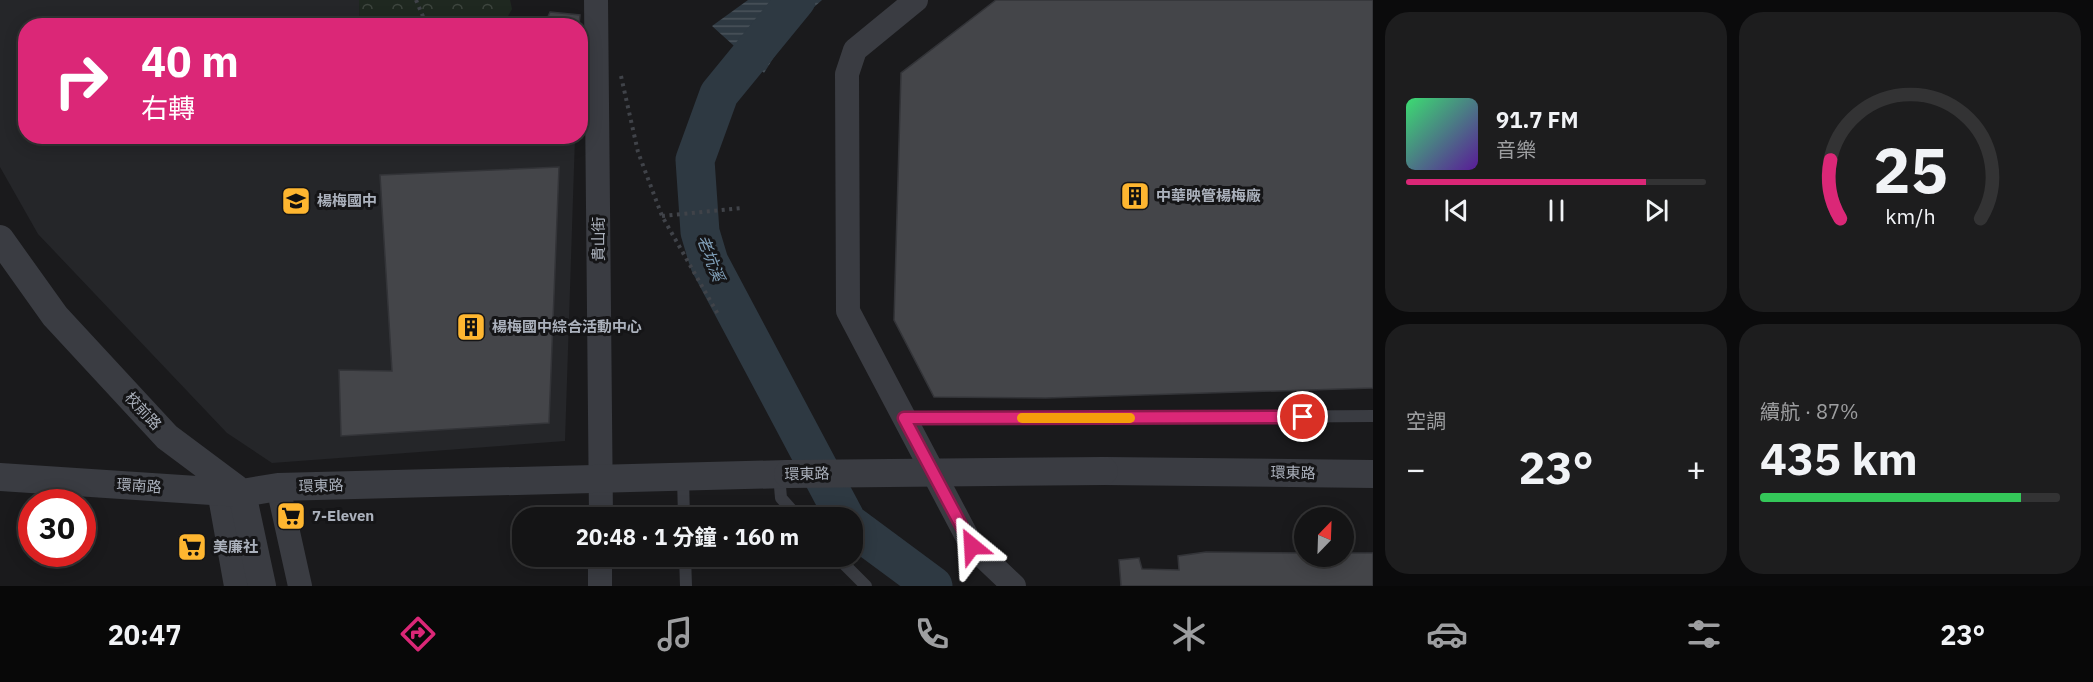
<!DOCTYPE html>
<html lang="zh-TW">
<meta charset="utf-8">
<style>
:root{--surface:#141415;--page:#1d1d1e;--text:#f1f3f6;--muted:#9d9ea0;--line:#333334;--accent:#db2777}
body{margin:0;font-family:"IBM Plex Sans","Noto Sans TC",sans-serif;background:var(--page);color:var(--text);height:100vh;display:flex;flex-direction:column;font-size:22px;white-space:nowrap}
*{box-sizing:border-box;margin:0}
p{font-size:20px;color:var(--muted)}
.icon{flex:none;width:33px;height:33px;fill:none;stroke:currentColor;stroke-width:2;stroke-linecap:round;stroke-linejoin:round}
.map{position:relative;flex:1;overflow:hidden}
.drawer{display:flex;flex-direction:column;gap:12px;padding:12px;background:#0b0b0c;width:720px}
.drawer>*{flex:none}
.hud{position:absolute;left:18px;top:18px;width:570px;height:126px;border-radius:24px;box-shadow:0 3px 15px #0003,0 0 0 2px var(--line);background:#db2777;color:#fff;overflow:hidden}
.needle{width:39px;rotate:23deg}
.fabs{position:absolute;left:1294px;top:507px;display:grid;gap:12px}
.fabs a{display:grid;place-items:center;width:60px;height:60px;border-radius:50%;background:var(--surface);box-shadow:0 3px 15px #0003,0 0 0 2px var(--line);font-size:30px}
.speed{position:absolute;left:18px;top:489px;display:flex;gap:12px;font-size:30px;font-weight:700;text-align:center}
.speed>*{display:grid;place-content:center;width:78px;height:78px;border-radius:50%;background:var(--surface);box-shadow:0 3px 15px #0003,0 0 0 2px var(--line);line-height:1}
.speed .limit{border:9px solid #d22;background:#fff;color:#111}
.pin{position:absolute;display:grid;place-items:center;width:51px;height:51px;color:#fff;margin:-26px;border:3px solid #fff;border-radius:50%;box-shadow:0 2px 6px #0007}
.me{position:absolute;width:66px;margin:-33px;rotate:333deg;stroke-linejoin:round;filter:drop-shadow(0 0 4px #0008)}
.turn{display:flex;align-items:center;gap:21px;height:126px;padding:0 24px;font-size:27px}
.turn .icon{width:78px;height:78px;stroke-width:2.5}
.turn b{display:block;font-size:42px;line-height:51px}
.big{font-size:45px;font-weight:700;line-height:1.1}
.drawer .tile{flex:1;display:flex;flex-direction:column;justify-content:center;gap:9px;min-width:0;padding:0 21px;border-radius:24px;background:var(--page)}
.drawer .dial{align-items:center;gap:0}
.dial svg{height:156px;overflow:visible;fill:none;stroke:var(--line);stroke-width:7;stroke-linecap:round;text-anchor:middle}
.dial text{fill:var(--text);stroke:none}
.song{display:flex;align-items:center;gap:18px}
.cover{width:72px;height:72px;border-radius:9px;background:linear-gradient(135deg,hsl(140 70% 55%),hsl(270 70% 35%))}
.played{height:6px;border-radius:3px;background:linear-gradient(90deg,var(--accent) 80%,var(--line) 80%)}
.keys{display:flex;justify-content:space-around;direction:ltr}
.heat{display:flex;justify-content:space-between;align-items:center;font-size:33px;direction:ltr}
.charge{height:9px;border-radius:4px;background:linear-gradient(90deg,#34c759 87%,var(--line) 0)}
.drawer .tiles{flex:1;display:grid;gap:12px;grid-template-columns:repeat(2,1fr)}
.trip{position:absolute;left:512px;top:507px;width:351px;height:60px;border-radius:24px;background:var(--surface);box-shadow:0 3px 15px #0003,0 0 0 2px var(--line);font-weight:700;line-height:60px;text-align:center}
.menu{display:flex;height:96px;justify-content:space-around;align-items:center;background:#080808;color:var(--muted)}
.menu .icon{width:42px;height:42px}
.menu .active{color:var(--accent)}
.menu b{font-size:27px;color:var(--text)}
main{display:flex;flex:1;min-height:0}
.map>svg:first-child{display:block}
.built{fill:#252629}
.park{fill:url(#park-crowns)}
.water{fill:url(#water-rules)}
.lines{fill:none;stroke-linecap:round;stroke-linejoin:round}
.river{stroke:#2e3942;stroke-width:39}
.building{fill:#444549;stroke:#333438;stroke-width:1.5}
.path{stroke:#404349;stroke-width:4;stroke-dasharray:3 4.5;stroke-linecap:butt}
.service{stroke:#3a3c42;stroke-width:12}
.minor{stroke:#3a3c42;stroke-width:24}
.tertiary{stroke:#3a3c42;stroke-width:28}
.tertiary-bridge{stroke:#3a3c42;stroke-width:28}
.route-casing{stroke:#8e194d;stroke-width:15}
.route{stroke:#db2777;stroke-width:10}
.slow{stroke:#f59e0b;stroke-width:10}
.labels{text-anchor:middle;stroke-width:6;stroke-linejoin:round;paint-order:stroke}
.poi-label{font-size:15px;font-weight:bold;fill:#abb1bc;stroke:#151517;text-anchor:start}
.street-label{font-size:15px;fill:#abb1bc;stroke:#151517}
.water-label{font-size:16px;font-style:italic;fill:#81a0b9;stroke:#151517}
</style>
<main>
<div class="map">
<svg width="1373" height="586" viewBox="0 0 1373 586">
<defs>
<pattern id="park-crowns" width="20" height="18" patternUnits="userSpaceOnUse" patternTransform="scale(1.5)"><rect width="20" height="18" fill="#1f2820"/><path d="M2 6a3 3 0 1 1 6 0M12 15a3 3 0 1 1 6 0" fill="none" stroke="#3d453e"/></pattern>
<pattern id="water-rules" width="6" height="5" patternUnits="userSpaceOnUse" patternTransform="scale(1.5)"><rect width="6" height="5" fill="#2e3942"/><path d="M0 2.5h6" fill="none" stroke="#4a535b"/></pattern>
</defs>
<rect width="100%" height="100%" fill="#1a1a1c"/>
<path class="built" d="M0 0H359L360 25 26 26V136L575 137 565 441 272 463 227 433 38 234 0 167Z"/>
<path class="park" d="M359 0H510L512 9 503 25H360Z"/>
<path class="water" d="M748 0H822L794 25 764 73 712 26Z"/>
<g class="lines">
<path class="river" d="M796 0 719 94 695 160 700 232 709 262 845 518
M852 526 933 586"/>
</g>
<path class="building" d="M996 0H1373V388L1046 398 934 397 894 320 901 73Z
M550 12 580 15 579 26H544Z
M559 167 549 423 341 436 339 370 392 371 380 175Z
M1206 552 1305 553V556H1344V553H1373V586H1121L1119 560 1139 558 1142 569 1179 570 1178 556Z"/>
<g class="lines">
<path class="path" d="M416 0 427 26
M621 76 638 152 662 216 719 316
M662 216 742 208"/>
<path class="service" d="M905 419 1373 416
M779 475 781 498 799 518
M683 477 684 518
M685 556 686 586
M836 556 866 586"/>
<path class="minor" d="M596 0 601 518
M916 0 855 50 847 74 848 311 972 546 1014 586
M278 487 300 586
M219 491 236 586
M600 586V556"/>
<path class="tertiary" d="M0 239 55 316 167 437 242 493 262 586
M1104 471 1373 474
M0 477 242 493 278 487 788 474"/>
<path class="tertiary-bridge" d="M788 474 1104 471"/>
</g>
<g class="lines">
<g class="route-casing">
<path id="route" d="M972 546 904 418 1303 417"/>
</g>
<use href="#route" class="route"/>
<path class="slow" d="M1022 418H1130"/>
</g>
<defs>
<g id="building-square" transform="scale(1.5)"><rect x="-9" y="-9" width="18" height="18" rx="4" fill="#feb630" stroke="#151517"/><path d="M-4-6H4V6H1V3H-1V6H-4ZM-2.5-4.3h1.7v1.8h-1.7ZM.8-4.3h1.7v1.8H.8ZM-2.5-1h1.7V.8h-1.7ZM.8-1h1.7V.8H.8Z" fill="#111"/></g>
<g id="school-square" transform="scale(1.5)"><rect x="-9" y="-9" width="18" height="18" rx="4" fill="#feb630" stroke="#151517"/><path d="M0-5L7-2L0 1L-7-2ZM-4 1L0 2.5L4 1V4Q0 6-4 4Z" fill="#111"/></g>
<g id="supermarket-square" transform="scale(1.5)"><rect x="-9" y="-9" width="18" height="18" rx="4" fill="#feb630" stroke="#151517"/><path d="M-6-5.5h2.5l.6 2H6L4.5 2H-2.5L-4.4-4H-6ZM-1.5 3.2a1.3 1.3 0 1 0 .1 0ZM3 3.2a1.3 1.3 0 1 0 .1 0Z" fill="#111"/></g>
</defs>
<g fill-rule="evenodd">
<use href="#building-square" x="1135" y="196"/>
<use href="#school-square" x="296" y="201"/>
<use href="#building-square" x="471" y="327"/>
<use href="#supermarket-square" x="291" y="516"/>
<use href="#supermarket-square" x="192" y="547"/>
</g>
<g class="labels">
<g class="poi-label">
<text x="1156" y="201">中華映管楊梅廠</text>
<text x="317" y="206">楊梅國中</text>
<text x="492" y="332">楊梅國中綜合活動中心</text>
<text x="312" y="521">7-Eleven</text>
<text x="213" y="552">美廉社</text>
</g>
<g class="street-label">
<text transform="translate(599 239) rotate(-90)" y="5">貴山街</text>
<text transform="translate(143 411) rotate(47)" y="5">校前路</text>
<text transform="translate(1293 473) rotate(1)" y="5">環東路</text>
<text transform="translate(807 474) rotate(-1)" y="5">環東路</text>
<text transform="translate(139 486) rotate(4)" y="5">環南路</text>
<text transform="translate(321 486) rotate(-2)" y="5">環東路</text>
</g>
<g class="water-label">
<text transform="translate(711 258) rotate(69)" y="6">老坑溪</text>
</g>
</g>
</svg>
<div class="fabs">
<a><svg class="needle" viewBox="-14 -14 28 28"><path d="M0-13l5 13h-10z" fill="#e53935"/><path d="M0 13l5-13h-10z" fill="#9d9ea0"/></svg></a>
</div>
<div class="speed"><div class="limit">30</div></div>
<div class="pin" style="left:1303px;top:417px;background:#d93025"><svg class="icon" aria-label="arrive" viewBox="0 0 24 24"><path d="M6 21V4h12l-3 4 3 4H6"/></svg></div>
<svg class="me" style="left:972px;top:546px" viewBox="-20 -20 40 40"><path d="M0-17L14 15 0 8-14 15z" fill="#db2777" stroke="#fff" stroke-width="4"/></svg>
<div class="trip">20:48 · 1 分鐘 · 160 m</div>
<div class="hud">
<div class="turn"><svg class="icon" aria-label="right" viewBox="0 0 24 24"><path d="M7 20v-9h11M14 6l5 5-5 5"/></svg><div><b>40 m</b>右轉</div></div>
</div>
</div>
<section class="drawer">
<div class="tiles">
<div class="tile">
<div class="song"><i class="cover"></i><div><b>91.7 FM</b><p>音樂</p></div></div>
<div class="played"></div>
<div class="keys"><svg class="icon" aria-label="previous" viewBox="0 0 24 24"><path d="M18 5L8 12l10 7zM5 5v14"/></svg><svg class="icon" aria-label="pause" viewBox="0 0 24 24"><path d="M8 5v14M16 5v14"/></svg><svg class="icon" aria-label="next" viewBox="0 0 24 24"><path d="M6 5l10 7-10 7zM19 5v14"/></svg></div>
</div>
<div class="tile dial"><svg viewBox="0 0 100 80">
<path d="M14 69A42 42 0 1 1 86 69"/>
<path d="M14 69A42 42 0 0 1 9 39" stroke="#db2777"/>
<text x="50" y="56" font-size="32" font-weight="700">25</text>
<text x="50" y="72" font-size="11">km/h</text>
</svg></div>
<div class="tile"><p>空調</p>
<div class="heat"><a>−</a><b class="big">23°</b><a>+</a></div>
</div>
<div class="tile"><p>續航 · 87%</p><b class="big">435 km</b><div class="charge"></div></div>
</div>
</section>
</main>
<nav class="menu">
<b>20:47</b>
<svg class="icon active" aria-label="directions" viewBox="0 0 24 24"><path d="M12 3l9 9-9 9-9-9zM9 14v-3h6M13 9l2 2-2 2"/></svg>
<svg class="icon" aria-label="music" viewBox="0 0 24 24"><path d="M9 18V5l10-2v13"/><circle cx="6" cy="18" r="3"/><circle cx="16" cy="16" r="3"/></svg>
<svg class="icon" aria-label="phone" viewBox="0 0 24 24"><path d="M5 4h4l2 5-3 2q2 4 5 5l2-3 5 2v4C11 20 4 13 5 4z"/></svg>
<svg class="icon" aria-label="climate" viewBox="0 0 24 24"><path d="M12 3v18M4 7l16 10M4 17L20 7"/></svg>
<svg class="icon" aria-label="car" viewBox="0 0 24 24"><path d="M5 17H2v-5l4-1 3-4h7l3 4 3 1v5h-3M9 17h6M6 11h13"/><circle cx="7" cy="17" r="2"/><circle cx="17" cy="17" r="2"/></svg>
<svg class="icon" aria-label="filters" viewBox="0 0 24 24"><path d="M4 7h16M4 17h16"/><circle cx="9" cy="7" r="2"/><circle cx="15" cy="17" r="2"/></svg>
<b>23°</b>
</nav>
